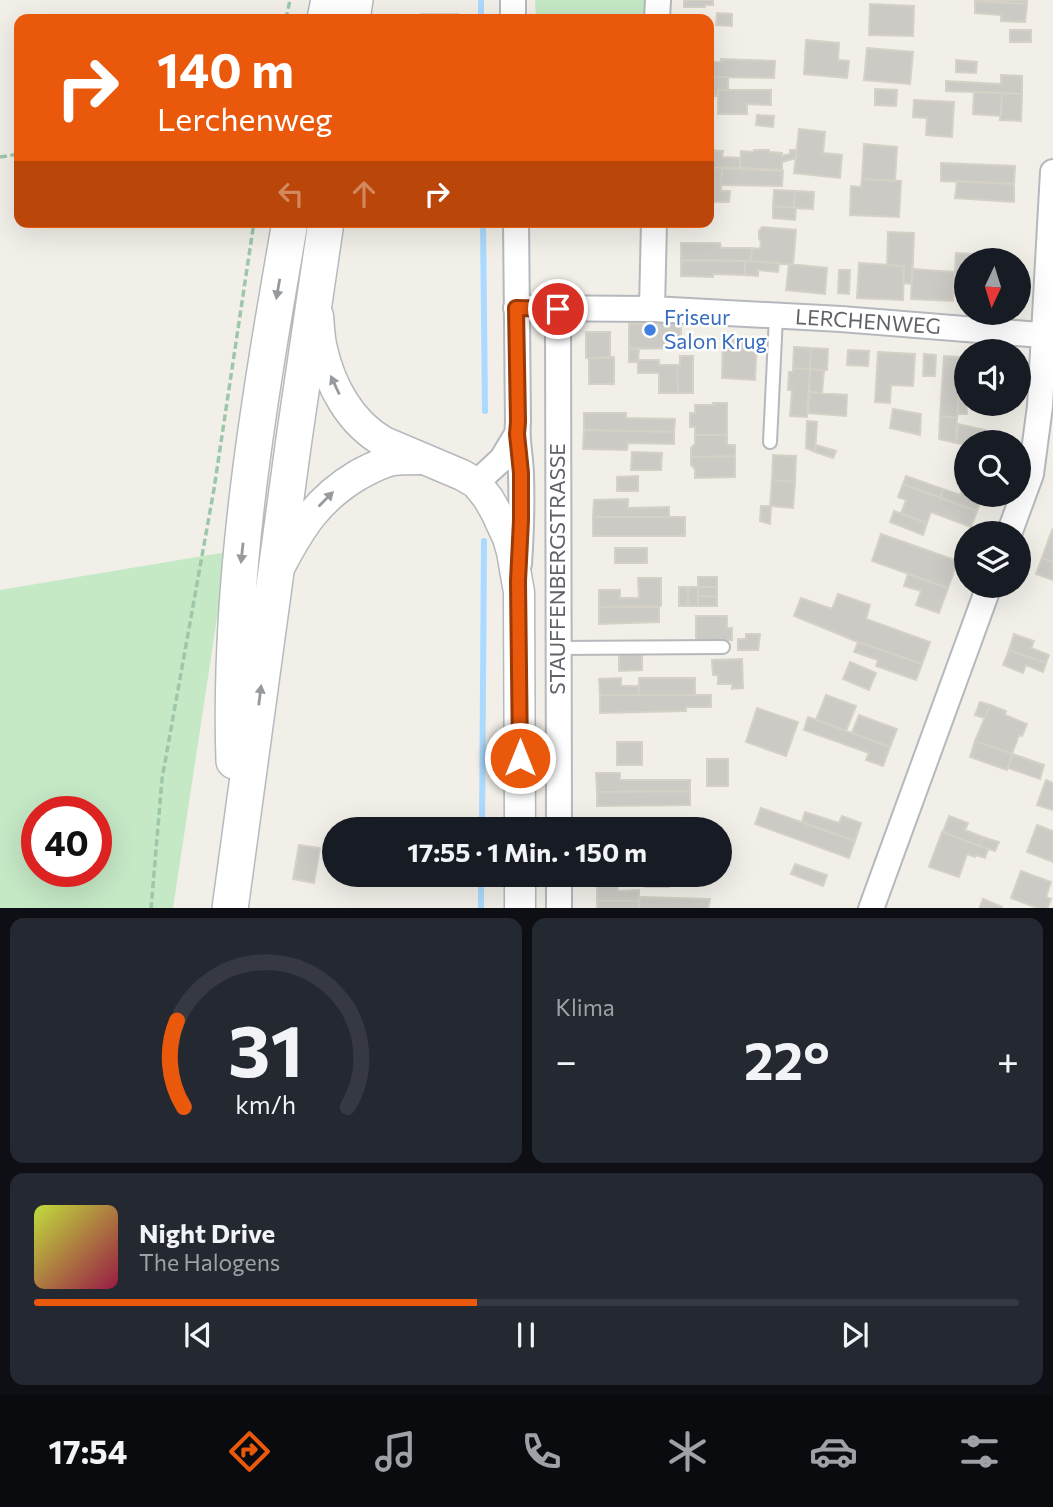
<!DOCTYPE html>
<html lang="de">
<meta charset="utf-8">
<style>
:root{--surface:#171b24;--page:#242831;--text:#f1f3f6;--muted:#9ea1a6;--line:#363941;--accent:#ea580c}
body{margin:0;font-family:Commissioner,sans-serif;background:var(--page);color:var(--text);height:100vh;display:flex;flex-direction:column;font-size:26px;white-space:nowrap}
*{box-sizing:border-box;margin:0}
p{font-size:23px;color:var(--muted)}
.icon{flex:none;width:38px;height:38px;fill:none;stroke:currentColor;stroke-width:2;stroke-linecap:round;stroke-linejoin:round}
.map{position:relative;height:908px;overflow:hidden}
.panel{display:flex;flex-direction:column;gap:10px;padding:10px;background:#0d0f14;flex:1}
.panel>*{flex:none}
.hud{position:absolute;left:14px;top:14px;width:700px;height:214px;border-radius:14px;box-shadow:0 7px 28px #0002;background:#ea580c;color:#fff;overflow:hidden}
.needle{width:46px;rotate:184deg}
.tools{position:absolute;left:954px;top:248px;display:grid;gap:14px}
.tools a{display:grid;place-items:center;width:77px;height:77px;border-radius:50%;background:var(--surface);box-shadow:0 7px 28px #0002;font-size:35px}
.speed{position:absolute;left:21px;top:796px;display:flex;gap:14px;font-size:35px;font-weight:700;text-align:center}
.speed>*{display:grid;place-content:center;width:91px;height:91px;border-radius:50%;background:var(--surface);box-shadow:0 7px 28px #0002;line-height:1}
.speed .limit{border:10px solid #d22;background:#fff;color:#111}
.pin{position:absolute;display:grid;place-items:center;width:60px;height:60px;color:#fff;margin:-30px;border:4px solid #fff;border-radius:50%;box-shadow:0 2px 7px #0007}
.me{position:absolute;width:77px;margin:-38px;rotate:0deg;stroke-linejoin:round;filter:drop-shadow(0 0 5px #0008)}
.turn{display:flex;align-items:center;gap:24px;height:147px;padding:0 28px;font-size:32px}
.turn .icon{width:91px;height:91px;stroke-width:2.5}
.turn b{display:block;font-size:49px;line-height:60px}
.lanes{display:flex;align-items:center;height:66px;padding:0 28px;background:#0003;justify-content:center;gap:35px;direction:ltr}
.lanes .off{opacity:.35}
.big{font-size:52px;font-weight:700;line-height:1.1}
.panel .card{flex:1;display:flex;flex-direction:column;justify-content:center;gap:10px;min-width:0;padding:0 24px;border-radius:14px;background:var(--page)}
.panel .dial{align-items:center;gap:0}
.dial svg{height:182px;overflow:visible;fill:none;stroke:var(--line);stroke-width:7;stroke-linecap:round;text-anchor:middle}
.dial text{fill:var(--text);stroke:none}
.song{display:flex;align-items:center;gap:21px}
.cover{width:84px;height:84px;border-radius:10px;background:linear-gradient(135deg,hsl(70 70% 55%),hsl(340 70% 35%))}
.played{height:7px;border-radius:4px;background:linear-gradient(90deg,var(--accent) 45%,var(--line) 45%)}
.keys{display:flex;justify-content:space-around;direction:ltr}
.heat{display:flex;justify-content:space-between;align-items:center;font-size:38px;direction:ltr}
.panel .tiles{flex:1;display:grid;gap:10px;grid-template-columns:1fr 1fr}
.card:last-child{grid-column:span 2}
.trip{position:absolute;left:322px;top:817px;width:410px;height:70px;border-radius:35px;background:var(--surface);box-shadow:0 7px 28px #0002;font-weight:700;line-height:70px;text-align:center}
.tabs{display:flex;height:112px;justify-content:space-around;align-items:center;background:#090b0e;color:var(--muted)}
.tabs .icon{width:49px;height:49px}
.tabs .on{color:var(--accent)}
.tabs b{font-size:32px;color:var(--text)}
.map>svg:first-child{display:block}
.green{fill:#c5e8c5;fill-rule:evenodd}
.lines{fill:none;stroke-linecap:round;stroke-linejoin:round}
.stream{stroke:#aadaff;stroke-width:6}
.building{fill:#cccac5;stroke:#d6d1c6;stroke-width:2}
.service-casing{stroke:#b5b8bc;stroke-width:16}
.minor-casing{stroke:#b5b8bc;stroke-width:28}
.tertiary-casing{stroke:#b5b8bc;stroke-width:33}
.secondary-casing{stroke:#b6babf;stroke-width:38}
.path{stroke:#9cc7a9;stroke-width:3.5;stroke-dasharray:7 3.5;stroke-linecap:butt}
.service{stroke:#fff;stroke-width:12}
.minor{stroke:#fff;stroke-width:24}
.tertiary{stroke:#fff;stroke-width:30}
.secondary{stroke:#fff;stroke-width:35}
.oneway{fill:#979a9d}
.route-casing{stroke:#983908;stroke-width:18}
.route{stroke:#ea580c;stroke-width:12}
.shop-dot{fill:#3f7fe0;stroke:#fff;stroke-width:2.5}
.labels{text-anchor:middle;stroke-width:5;stroke-linejoin:round;paint-order:stroke}
.shop-label{font-size:21px;fill:#366cbe;stroke:#fff;text-anchor:start}
.street-label{font-size:21px;fill:#5f6368;stroke:#fff}
</style>
<div class="map">
<svg width="1053" height="909" viewBox="0 0 1053 909">
<rect width="100%" height="100%" fill="#f1efe8"/>
<path class="green" d="M535 0H649V19H536Z
M227 552 173 908 0 909V590ZM37 812H96V872H37Z"/>
<g class="lines">
<path class="stream" d="M481 0V19
M483 222 485 411
M482 830 484 541
M481 909V875"/>
</g>
<path class="building" d="M684 0H713V5H705V7H684Z
M976 0H1027V4Z
M975 1 1027 4 1025 22 1001 21V15L975 13Z
M870 4 914 6 913 36 869 35Z
M717 13 732 14V26L716 25Z
M421 14H458V19H422Z
M1010 30H1031V42H1010Z
M806 40 839 43 838 60 849 61 847 78 804 74Z
M867 48 913 52 910 84 864 80Z
M721 59 775 61 774 78 709 77V62H721Z
M956 60 977 62 976 73 956 72Z
M1001 75 1022 76V94L946 91V81L1001 84Z
M709 77H728V90H718V96H710Z
M875 89 897 90 896 106 875 105Z
M718 90H771V105L747 104V114H718Z
M974 92 1002 93 1001 116 973 114Z
M1002 93 1022 94 1021 121 1000 120Z
M914 100 954 102 952 137 926 135 927 118 913 117Z
M757 115 774 116 773 127 756 125Z
M799 129 825 132 823 153 842 155 840 178 794 173Z
M864 144 897 147 895 181 862 179Z
M709 150 723 151 722 157 740 158V168L709 167Z
M754 150H769V152L782 153V156L790 154V150H797L796 158 782 162V170L740 168 741 151 754 152Z
M941 163 1015 166 1014 184 941 181Z
M709 167 722 168 721 191H730L729 202H709Z
M722 168 783 171 782 186 721 185Z
M862 179 901 181 899 217 850 215 851 186 861 187Z
M957 181 1014 184V202L955 198Z
M774 190 795 191 794 208 773 206Z
M795 191 814 192 813 209 794 208Z
M773 206 796 208 795 220 773 218Z
M762 227 796 230 793 265 751 261 752 248 760 249 761 242 759 238V231Z
M888 232 914 233 912 284 903 283 904 266 887 265Z
M681 243H720L721 248H752L751 261 681 260Z
M956 253 1012 256V261H966V272H955Z
M681 260 745 261V275L713 274V277L681 276Z
M745 261 779 263 778 272 758 270V276L745 275Z
M859 263 904 266 903 300 857 298Z
M789 264 827 268 825 294 786 290Z
M912 269 955 272 953 301 911 299Z
M839 270H850L849 294 838 293Z
M955 272H966V291L955 290Z
M658 322H681V348L629 349V324H658Z
M586 332H610V358H586Z
M723 337 757 338 755 380 722 378Z
M794 347 811 348 810 369 793 368Z
M639 348 638 362H629V349Z
M811 348 828 349 827 370 810 369Z
M848 350 869 351 868 366 847 365Z
M878 352 915 354 913 386 891 385 890 403 875 402Z
M924 354 936 355 935 376H923Z
M680 356H693V393H678L677 365H680Z
M944 356 961 357 957 418 940 416Z
M614 357V384H589V358Z
M961 357H966V396H959Z
M638 360H659V365H677L678 393H659V373H638Z
M793 368 810 369 807 417 790 416 792 390H788L789 372H793Z
M810 369 824 370 822 393 809 392Z
M810 392 847 395 846 416 808 413Z
M959 396H966L967 414H958Z
M713 403H727V435H695V427H690V413H695V405H714Z
M893 409 921 414 920 435 890 428Z
M584 413H626V418L675 419 674 432 584 430Z
M940 416 957 418 956 443 939 439Z
M807 421 817 422 815 452 806 448Z
M958 424 985 430 984 443H966V445L956 443Z
M584 430 674 432V444L628 443 627 450 583 449Z
M695 435H727V445H735V456L691 457V448L695 444Z
M816 445 836 451 833 458 815 452Z
M632 452 662 453 661 470H631Z
M773 455 796 456 795 482 772 480Z
M735 456V477L695 478V469L691 465V457Z
M638 476V491H617V477Z
M906 476 943 489 940 498 903 484Z
M772 480 795 482 793 508 770 506Z
M903 484 977 511 971 527 931 512 927 523 901 514 906 500 898 497Z
M963 488 966 489V495H983L977 511 940 498 943 489 960 495Z
M628 499V508L669 507V517H593L594 500Z
M761 506H771L770 524 760 521Z
M894 511 927 523 923 535 890 522Z
M593 517H685V536H593Z
M1052 530 1053 531V562L1042 558Z
M881 534 958 561 948 588 872 561Z
M615 548H647V563H615Z
M1042 558 1053 562V580L1036 574Z
M908 574 948 588 939 613 916 605 921 591 904 586Z
M698 577H717V587H698Z
M638 578H661V606L599 607V590H620V598H639Z
M679 587H688V606H679Z
M688 587H698V606H688Z
M698 587H717V597L698 596Z
M838 594 870 605 866 619 930 642 922 664 858 642 794 616 801 598 832 609Z
M698 596 717 597V606H698Z
M599 607H659V622L599 624Z
M696 616H727V628H732V640H696Z
M746 634H760L758 650H738V639H746Z
M1014 634 1034 641 1031 648 1049 655 1046 663 1009 650Z
M858 642 922 664 916 680 876 666 878 660 854 652Z
M642 650V670L619 671V651Z
M1009 650 1046 663 1043 672 1026 665 1023 673 1003 665Z
M742 659 743 688 732 689V684H718V675H713L712 660Z
M850 662 876 673 869 690 843 679Z
M621 678V686H639V695H600L599 679Z
M639 678H695V695H639Z
M600 695H711V707H686V711L600 713Z
M826 695 856 706 846 731 816 720Z
M980 702 990 705 985 718 975 715Z
M990 705 1006 711 1005 715 1027 724 1022 736 1019 735 1012 754 975 741Z
M757 708 798 722 786 756 746 742Z
M859 715 897 729 890 747 852 733Z
M808 717 890 747 883 766 866 760 869 753 804 730Z
M975 741 1013 754 1007 770 970 757Z
M617 742H642V765H617Z
M1013 754 1044 765 1040 779 1008 768Z
M707 759H728V786H707Z
M596 773H620V780H690V791L597 792Z
M1046 780 1053 783V810L1037 805Z
M690 791V805L597 806V792Z
M761 808 855 841 849 858 755 824Z
M805 812 839 823 842 816 861 823 855 841 802 822Z
M949 816 968 823 965 830 983 837 979 846 943 832Z
M1037 825 1053 831V862L1027 852Z
M942 832 988 849 985 858 976 855 975 857 967 854 959 877 929 867Z
M983 837 999 842 995 851 979 846Z
M299 845 320 848 314 883 293 879Z
M795 864 827 875 823 886 791 874Z
M1021 871 1051 882 1046 897 1051 899 1047 909H1040L1011 898Z
M645 875H669V887H645Z
M597 882H618V891L639 890V901H597Z
M640 897 710 899 708 909H639Z
M983 899 1002 907V909H979Z
M597 901H639V909H597Z"/>
<g class="lines">
<g class="service-casing">
<path id="service" d="M770 442 776 316
M557 648 723 647"/>
</g>
<g class="minor-casing">
<path id="minor" d="M513 0V19
M657 19 658 0
M516 222 518 422C516 440 521 458 521 476 522 506 521 535 519 564
M516 308 652 309 841 319 1053 336
M558 309 559 830
M652 309 654 222
M476 483 502 459 517 434
M1009 534 1031 474 1040 406 1053 172
M559 875V909
M871 909 989 586"/>
</g>
<g class="tertiary-casing">
<path id="tertiary" d="M318 316C319 326 319 338 322 349 330 385 350 423 384 442L462 475 476 483 488 498 496 512 508 538 512 552 519 592 520 830
M280 566C301 526 318 499 358 475 369 469 380 463 393 460 402 459 412 459 421 459
M520 875V909"/>
</g>
<g class="secondary-casing">
<path id="secondary" d="M325 19 329 0
M352 19 355 0
M234 761C228 580 259 400 290 222
M230 909 294 439 326 222"/>
</g>
<path class="path" d="M286 19 290 0
M0 157 19 154
M151 909 162 779 214 489 254 222"/>
<use href="#service" class="service"/>
<use href="#minor" class="minor"/>
<use href="#tertiary" class="tertiary"/>
<use href="#secondary" class="secondary"/>
</g>
<defs><path id="oneway-solid" d="M-6-.8H1V-3.2L6.5 0L1 3.2V.8H-6Z" transform="scale(1.75)"/></defs>
<g class="oneway">
<use href="#oneway-solid" transform="translate(278 289) rotate(100)"/>
<use href="#oneway-solid" transform="translate(335 385) rotate(-115)"/>
<use href="#oneway-solid" transform="translate(326 499) rotate(-45)"/>
<use href="#oneway-solid" transform="translate(242 553) rotate(96)"/>
<use href="#oneway-solid" transform="translate(260 695) rotate(-83)"/>
</g>
<g class="lines">
<g class="route-casing">
<path id="route" d="M520 758 518 581 521 520V473L517 434 518 422 516 308 558 309"/>
</g>
<use href="#route" class="route"/>
</g>
<circle class="shop-dot" cx="650" cy="330" r="7"/>
<g class="labels">
<g class="shop-label">
<text x="664" y="325">Friseur<tspan x="664" dy="24">Salon Krug</tspan></text>
</g>
<g class="street-label">
<text transform="translate(868 322) rotate(4)" y="7">LERCHENWEG</text>
<text transform="translate(558 569) rotate(-90)" y="7">STAUFFENBERGSTRASSE</text>
</g>
</g>
</svg>
<div class="tools">
<a><svg class="needle" viewBox="-14 -14 28 28"><path d="M0-13l5 13h-10z" fill="#e53935"/><path d="M0 13l5-13h-10z" fill="#9ea1a6"/></svg></a>
<a><svg class="icon" aria-label="sound" viewBox="0 0 24 24"><path d="M4 9h4l5-4v14l-5-4H4zM17 9q2 3 0 6"/></svg></a>
<a><svg class="icon" aria-label="search" viewBox="0 0 24 24"><circle cx="10" cy="10" r="6"/><path d="M15 15l6 6"/></svg></a>
<a><svg class="icon" aria-label="layers" viewBox="0 0 24 24"><path d="M12 4l9 5-9 5-9-5zM3 14l9 5 9-5"/></svg></a>
</div>
<div class="speed"><div class="limit">40</div></div>
<div class="pin" style="left:558px;top:309px;background:#d93025"><svg class="icon" aria-label="arrive" viewBox="0 0 24 24"><path d="M6 21V4h12l-3 4 3 4H6"/></svg></div>
<svg class="me" style="left:520px;top:758px" viewBox="-20 -20 40 40"><circle r="17" fill="#ea580c" stroke="#fff" stroke-width="3"/><path d="M0-11L8 9 0 5-8 9z" fill="#fff"/></svg>
<div class="trip">17:55 · 1 Min. · 150 m</div>
<div class="hud">
<div class="turn"><svg class="icon" aria-label="right" viewBox="0 0 24 24"><path d="M7 20v-9h11M14 6l5 5-5 5"/></svg><div><b>140 m</b>Lerchenweg</div></div>
<div class="lanes"><svg class="icon off" aria-label="left" viewBox="0 0 24 24"><path d="M17 20v-9H6M10 6l-5 5 5 5"/></svg><svg class="icon off" aria-label="ahead" viewBox="0 0 24 24"><path d="M12 20V5M6 11l6-6 6 6"/></svg><svg class="icon" aria-label="right" viewBox="0 0 24 24"><path d="M7 20v-9h11M14 6l5 5-5 5"/></svg></div>
</div>
</div>
<section class="panel">
<div class="tiles">
<div class="card dial"><svg viewBox="0 0 100 80">
<path d="M14 69A42 42 0 1 1 86 69"/>
<path d="M14 69A42 42 0 0 1 11 31" stroke="#ea580c"/>
<text x="50" y="56" font-size="32" font-weight="700">31</text>
<text x="50" y="72" font-size="11">km/h</text>
</svg></div>
<div class="card"><p>Klima</p>
<div class="heat"><a>−</a><b class="big">22°</b><a>+</a></div>
</div>
<div class="card">
<div class="song"><i class="cover"></i><div><b>Night Drive</b><p>The Halogens</p></div></div>
<div class="played"></div>
<div class="keys"><svg class="icon" aria-label="previous" viewBox="0 0 24 24"><path d="M18 5L8 12l10 7zM5 5v14"/></svg><svg class="icon" aria-label="pause" viewBox="0 0 24 24"><path d="M8 5v14M16 5v14"/></svg><svg class="icon" aria-label="next" viewBox="0 0 24 24"><path d="M6 5l10 7-10 7zM19 5v14"/></svg></div>
</div>
</div>
</section>
<nav class="tabs">
<b>17:54</b>
<svg class="icon on" aria-label="directions" viewBox="0 0 24 24"><path d="M12 3l9 9-9 9-9-9zM9 14v-3h6M13 9l2 2-2 2"/></svg>
<svg class="icon" aria-label="music" viewBox="0 0 24 24"><path d="M9 18V5l10-2v13"/><circle cx="6" cy="18" r="3"/><circle cx="16" cy="16" r="3"/></svg>
<svg class="icon" aria-label="phone" viewBox="0 0 24 24"><path d="M5 4h4l2 5-3 2q2 4 5 5l2-3 5 2v4C11 20 4 13 5 4z"/></svg>
<svg class="icon" aria-label="climate" viewBox="0 0 24 24"><path d="M12 3v18M4 7l16 10M4 17L20 7"/></svg>
<svg class="icon" aria-label="car" viewBox="0 0 24 24"><path d="M5 17H2v-5l4-1 3-4h7l3 4 3 1v5h-3M9 17h6M6 11h13"/><circle cx="7" cy="17" r="2"/><circle cx="17" cy="17" r="2"/></svg>
<svg class="icon" aria-label="filters" viewBox="0 0 24 24"><path d="M4 7h16M4 17h16"/><circle cx="9" cy="7" r="2"/><circle cx="15" cy="17" r="2"/></svg>
</nav>
